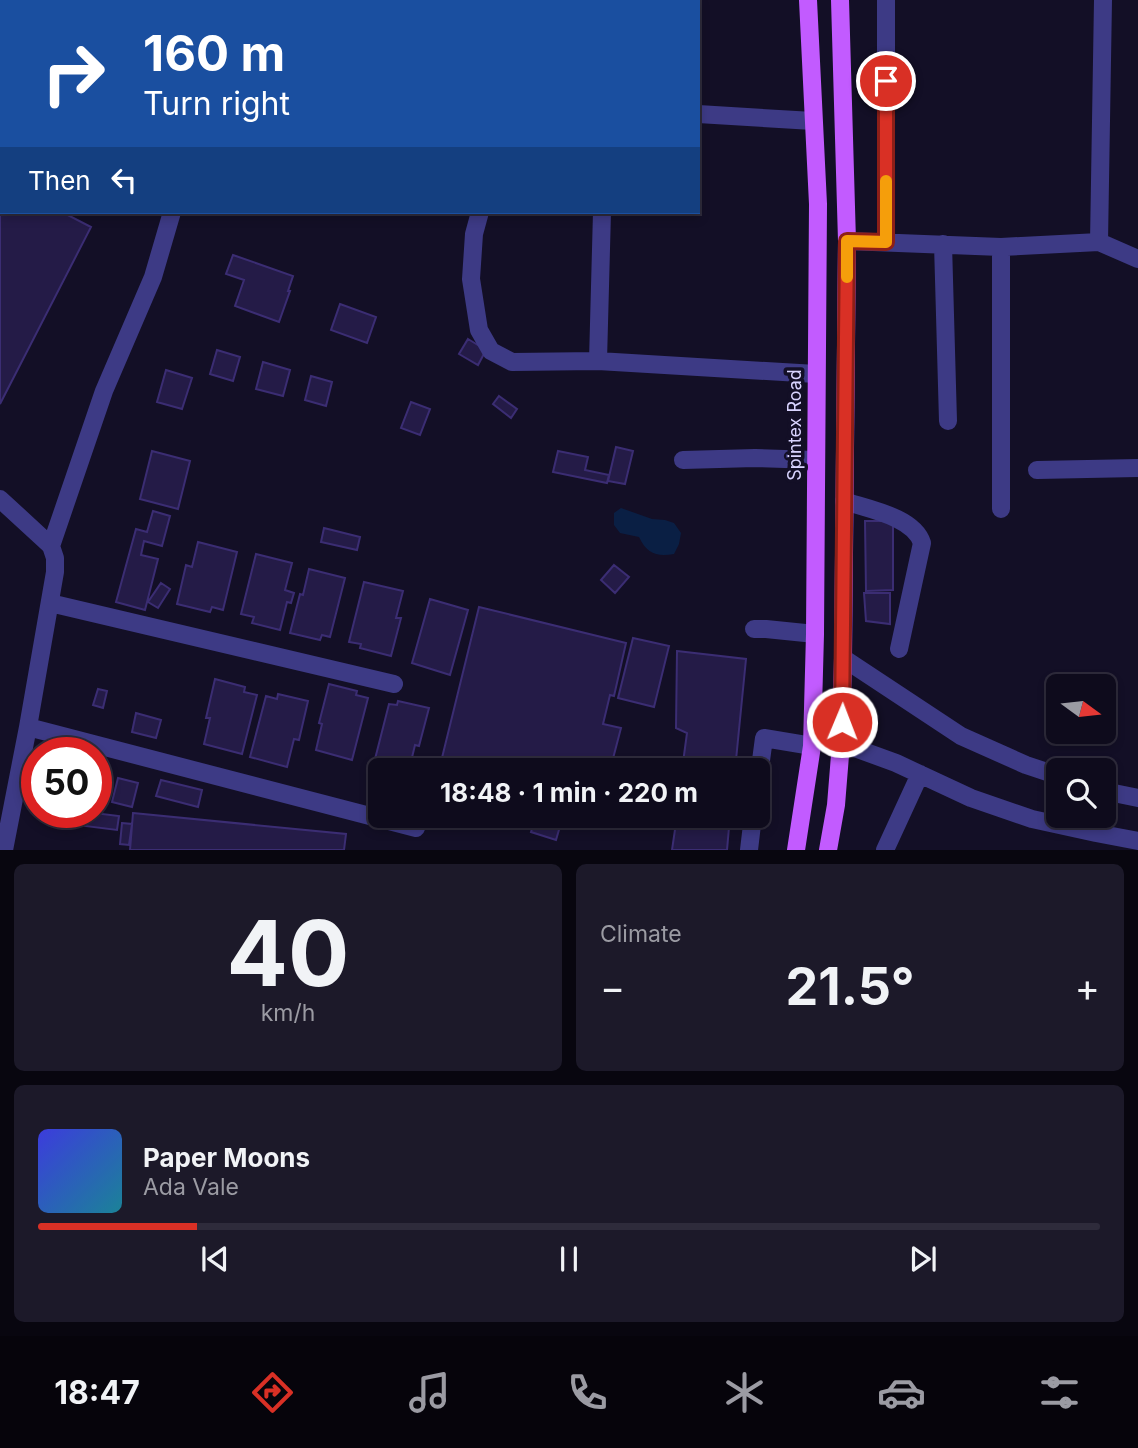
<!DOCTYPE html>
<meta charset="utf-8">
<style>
:root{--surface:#0e0b1c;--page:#1c1929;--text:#f1f3f6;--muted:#9b9ba3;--line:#2e2b3b;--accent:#d93025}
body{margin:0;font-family:Inter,sans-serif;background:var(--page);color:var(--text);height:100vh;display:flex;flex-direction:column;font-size:26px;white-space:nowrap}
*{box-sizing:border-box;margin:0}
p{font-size:23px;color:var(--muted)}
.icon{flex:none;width:38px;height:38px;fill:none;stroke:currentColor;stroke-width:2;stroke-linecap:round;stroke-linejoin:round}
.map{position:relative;height:850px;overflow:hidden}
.sheet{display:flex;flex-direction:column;gap:14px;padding:14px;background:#08060f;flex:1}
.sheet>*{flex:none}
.top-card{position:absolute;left:0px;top:0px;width:700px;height:214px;box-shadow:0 4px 10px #0003,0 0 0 2px var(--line);background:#1a4fa0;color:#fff;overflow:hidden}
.needle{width:46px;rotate:105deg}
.controls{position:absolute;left:1046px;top:674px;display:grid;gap:14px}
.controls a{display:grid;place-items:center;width:70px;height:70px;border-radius:10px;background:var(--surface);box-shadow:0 4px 10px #0003,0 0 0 2px var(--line);font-size:35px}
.speed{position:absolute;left:21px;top:737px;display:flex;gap:14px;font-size:35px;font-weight:700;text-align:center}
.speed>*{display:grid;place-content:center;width:91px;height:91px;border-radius:50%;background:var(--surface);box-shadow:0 4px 10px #0003,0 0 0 2px var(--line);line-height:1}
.speed .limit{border:10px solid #d22;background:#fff;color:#111}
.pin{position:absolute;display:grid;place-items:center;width:60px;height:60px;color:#fff;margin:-30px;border:4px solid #fff;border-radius:50%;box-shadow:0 2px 7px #0007}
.me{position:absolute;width:77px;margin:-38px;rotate:1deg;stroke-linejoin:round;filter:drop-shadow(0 0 5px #0008)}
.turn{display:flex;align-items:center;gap:24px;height:147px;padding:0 28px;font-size:32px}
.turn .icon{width:91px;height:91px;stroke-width:2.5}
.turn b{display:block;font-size:49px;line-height:60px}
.then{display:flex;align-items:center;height:66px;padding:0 28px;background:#0003;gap:14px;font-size:26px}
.big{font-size:52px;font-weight:700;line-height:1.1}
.sheet .widget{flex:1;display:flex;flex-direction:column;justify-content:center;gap:10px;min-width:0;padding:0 24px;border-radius:10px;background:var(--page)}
.sheet .dial{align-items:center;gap:0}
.dial b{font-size:91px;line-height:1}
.song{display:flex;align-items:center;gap:21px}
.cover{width:84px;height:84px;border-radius:10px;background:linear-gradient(135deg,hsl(240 70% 55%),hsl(190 70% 35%))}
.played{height:7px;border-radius:4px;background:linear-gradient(90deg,var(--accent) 15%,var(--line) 15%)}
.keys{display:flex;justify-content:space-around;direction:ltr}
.heat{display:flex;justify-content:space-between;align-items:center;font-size:38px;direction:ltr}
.sheet .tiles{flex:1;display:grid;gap:14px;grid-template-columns:1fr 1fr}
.widget:last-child{grid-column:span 2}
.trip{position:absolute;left:368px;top:758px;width:402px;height:70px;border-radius:10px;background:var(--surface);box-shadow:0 4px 10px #0003,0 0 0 2px var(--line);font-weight:700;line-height:70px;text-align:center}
.tabs{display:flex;height:112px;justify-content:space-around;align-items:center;background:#06040b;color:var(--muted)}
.tabs .icon{width:49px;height:49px}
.tabs .current{color:var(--accent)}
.tabs b{font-size:32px;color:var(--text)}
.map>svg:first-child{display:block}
.water{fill:#0a1f44}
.building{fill:#241b47;stroke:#3b2d73;stroke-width:2}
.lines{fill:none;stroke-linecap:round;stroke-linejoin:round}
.minor{stroke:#3d3a85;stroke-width:18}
.major{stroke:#c25bff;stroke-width:18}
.route-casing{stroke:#8d1f18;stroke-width:18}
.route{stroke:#d93025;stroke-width:12}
.slow{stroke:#f59e0b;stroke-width:12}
.labels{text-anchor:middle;stroke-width:7;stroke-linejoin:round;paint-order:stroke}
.street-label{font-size:18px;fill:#d9d4ff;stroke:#130f26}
</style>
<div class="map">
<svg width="1138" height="850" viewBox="0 0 1138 850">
<rect width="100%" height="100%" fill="#130f26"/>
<path class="water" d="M621 508 652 519 665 520 674 523 681 533 679 544 674 554C657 557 647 554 639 537L620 533 614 525V513Z"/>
<path class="building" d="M206 0H250V2H206Z
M0 179 2 180V212H62L91 227 0 404Z
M233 255 293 276 288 291H290L279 322 235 306 244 280 226 274Z
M340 304 376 317 367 343 331 330Z
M468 339 486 350 478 365 459 354Z
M217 350 240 357 233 381 210 374Z
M263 362 290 370 283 396 256 389Z
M166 370 192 378 182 409 157 402Z
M311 376 332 382 326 406 305 400Z
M499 396 517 409 511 418 493 404Z
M411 402 430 409 420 435 401 428Z
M616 447 633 451 625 484 608 481Z
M152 451 190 461 178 509 140 499Z
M558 451 588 457 585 470 609 475 607 483 553 472Z
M153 511 170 516 162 546 144 541 141 555 158 559 145 610 116 602 136 529 147 532Z
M865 521H893V590L866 591Z
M324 528 360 537 357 550 321 542Z
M198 542 237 552 223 610 212 607 210 612 177 604 186 565 192 567Z
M256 554 292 563 285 590 294 593 291 603 287 602 280 630 252 623 254 617 241 614Z
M614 565 629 577 615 593 601 580Z
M309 569 345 578 330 637 322 635 320 640 290 633 300 594 303 595Z
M364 582 403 591 396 618H401L391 656 360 648 361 644 349 642Z
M161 583 170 589 158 608 148 602Z
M864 593H890V624L866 621Z
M430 599 468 610 450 675 412 663Z
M479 607 626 643 614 696 610 695 603 724 621 728 610 770H439Z
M633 638 669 646 654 707 618 698Z
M677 651 746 659 735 770H682L687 733 676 728Z
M215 679 245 687 244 692 257 695 242 754 204 744 210 718H206Z
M329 684 357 691 356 695 368 698 352 760 316 750 322 724 319 723Z
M98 689 107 691 103 708 93 705Z
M278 694 308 701 299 740 294 739 287 767 250 757 266 696 277 699Z
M398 701 429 708 419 746 415 745 409 770 374 763 389 704 397 705Z
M136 713 161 720 156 738 132 732Z
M96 765 104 767 97 797 96 796Z
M118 778 138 783 132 807 112 802Z
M161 780 202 790 198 807 156 796Z
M86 812 119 816 117 830 85 826Z
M133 813 346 834 344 850H130Z
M536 816 561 823 556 840 531 832Z
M546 816H599L596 828Z
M677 816H730L727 850H672Z
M122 823 132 824 129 845 120 844Z"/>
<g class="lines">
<path class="minor" d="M104 0 105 2
M886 0V242
M0 39 2 40
M698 114 813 121
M480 212 474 234 471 279 479 330 491 351 512 362 598 361 816 374
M847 241 1001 247 1099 242 1138 259
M1099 242 1103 0
M943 244 948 421
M1001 247V509
M598 361 602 212
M683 460 755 458 815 460
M1037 470 1138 468
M0 499 51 546 55 558V572L28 727 4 850
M844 501C868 509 914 517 922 543L899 649
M51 546 104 391 153 277 172 212
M50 603 394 684
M754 629H766L815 634
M843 658 961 736 1026 765 1059 776
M28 727 416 828
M841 743 896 763 971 798 1032 819 1096 833 1138 841
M758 783 764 738 812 746
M1104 791 1138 798
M749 850 753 816
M885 850 920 774"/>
<path class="major" d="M796 850 812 746 815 634 818 204 808 0
M828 850 836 805 841 743 843 658 847 241 840 0"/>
</g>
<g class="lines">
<g class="route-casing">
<path id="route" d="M842 722 847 241 886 242V81"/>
</g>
<use href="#route" class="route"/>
<path class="slow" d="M847 277V241L886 242V181"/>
</g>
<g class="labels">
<g class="street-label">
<text transform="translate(795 425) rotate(-90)" y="6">Spintex Road</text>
</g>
</g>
</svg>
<div class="controls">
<a><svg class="needle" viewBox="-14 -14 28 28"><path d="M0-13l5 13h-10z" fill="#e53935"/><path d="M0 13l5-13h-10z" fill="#9b9ba3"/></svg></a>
<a><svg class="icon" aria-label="search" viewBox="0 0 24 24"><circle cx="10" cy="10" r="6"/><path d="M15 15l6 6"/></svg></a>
</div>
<div class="speed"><div class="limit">50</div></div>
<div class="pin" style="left:886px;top:81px;background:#d93025"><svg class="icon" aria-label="arrive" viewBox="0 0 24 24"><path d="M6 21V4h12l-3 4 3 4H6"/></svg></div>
<svg class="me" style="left:842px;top:722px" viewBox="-20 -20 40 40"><circle r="17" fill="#d93025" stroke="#fff" stroke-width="3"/><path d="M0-11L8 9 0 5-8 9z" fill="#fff"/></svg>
<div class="trip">18:48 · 1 min · 220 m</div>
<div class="top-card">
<div class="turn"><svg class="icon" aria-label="right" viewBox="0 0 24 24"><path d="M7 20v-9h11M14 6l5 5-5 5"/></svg><div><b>160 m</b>Turn right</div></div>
<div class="then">Then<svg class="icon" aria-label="left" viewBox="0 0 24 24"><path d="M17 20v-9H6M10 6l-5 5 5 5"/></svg></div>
</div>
</div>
<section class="sheet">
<div class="tiles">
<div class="widget dial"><b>40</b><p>km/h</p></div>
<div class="widget"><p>Climate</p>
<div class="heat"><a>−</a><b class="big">21.5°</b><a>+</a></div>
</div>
<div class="widget">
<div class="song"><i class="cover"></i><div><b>Paper Moons</b><p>Ada Vale</p></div></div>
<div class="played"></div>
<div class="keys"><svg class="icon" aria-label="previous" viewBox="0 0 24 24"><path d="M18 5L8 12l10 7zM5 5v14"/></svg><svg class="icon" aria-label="pause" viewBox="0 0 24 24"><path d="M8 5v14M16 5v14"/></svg><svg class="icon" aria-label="next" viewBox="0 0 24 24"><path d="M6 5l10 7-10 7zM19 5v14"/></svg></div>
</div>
</div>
</section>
<nav class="tabs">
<b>18:47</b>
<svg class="icon current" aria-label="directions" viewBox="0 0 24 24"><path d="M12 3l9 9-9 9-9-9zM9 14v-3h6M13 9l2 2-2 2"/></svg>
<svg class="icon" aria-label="music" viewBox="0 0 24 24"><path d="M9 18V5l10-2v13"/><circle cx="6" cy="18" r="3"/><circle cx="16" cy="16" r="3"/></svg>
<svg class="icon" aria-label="phone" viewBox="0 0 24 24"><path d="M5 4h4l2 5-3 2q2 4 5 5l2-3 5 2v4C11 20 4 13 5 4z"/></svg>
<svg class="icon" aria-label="climate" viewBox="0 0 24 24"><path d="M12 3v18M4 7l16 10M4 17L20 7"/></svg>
<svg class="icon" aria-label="car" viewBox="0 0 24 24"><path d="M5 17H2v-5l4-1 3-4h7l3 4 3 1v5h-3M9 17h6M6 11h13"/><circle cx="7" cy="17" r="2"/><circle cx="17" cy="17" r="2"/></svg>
<svg class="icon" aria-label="filters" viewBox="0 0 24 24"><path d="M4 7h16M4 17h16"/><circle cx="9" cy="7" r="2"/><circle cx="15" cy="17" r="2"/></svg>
</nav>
